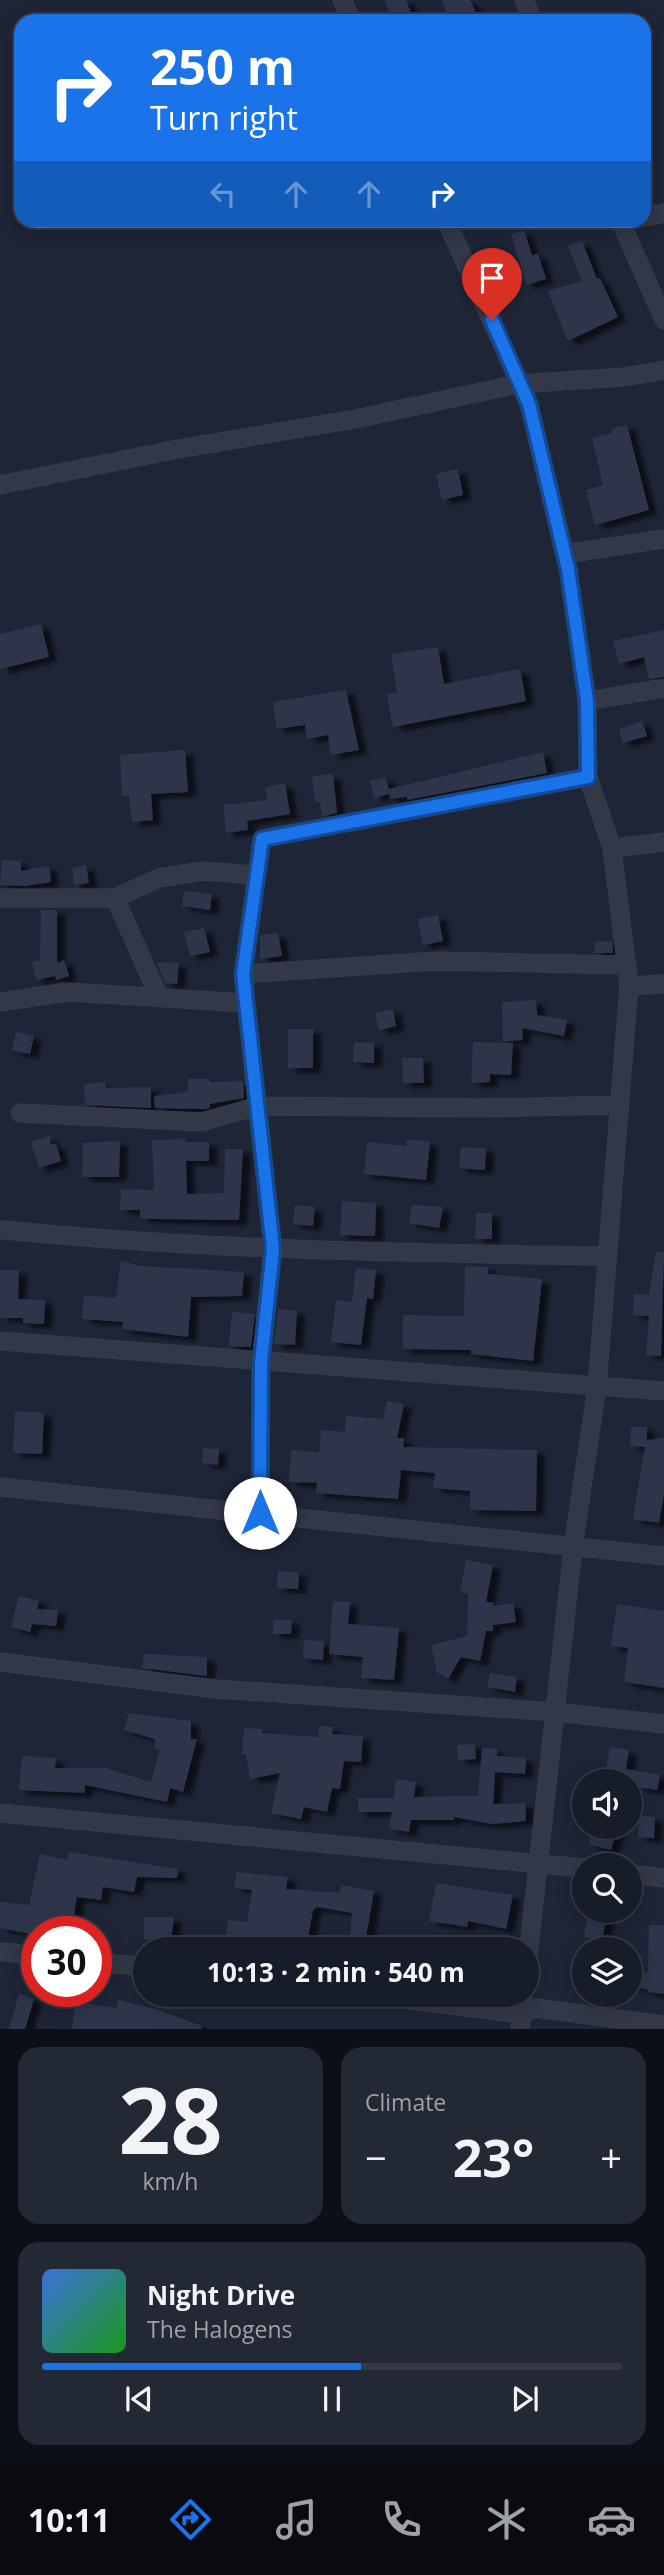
<!DOCTYPE html>
<meta charset="utf-8">
<style>
:root{--surface:#161c28;--page:#232934;--text:#f1f3f6;--muted:#9ea1a8;--line:#353a45;--accent:#1a73e8}
body{margin:0;font-family:"Open Sans",sans-serif;background:var(--page);color:var(--text);height:100vh;display:flex;flex-direction:column;font-size:26px;white-space:nowrap}
*{box-sizing:border-box;margin:0}
p{font-size:23px;color:var(--muted)}
.icon{flex:none;width:38px;height:38px;fill:none;stroke:currentColor;stroke-width:2;stroke-linecap:round;stroke-linejoin:round}
.map{position:relative;height:2029px;overflow:hidden}
.details{display:flex;flex-direction:column;gap:18px;padding:18px;background:#0c0f16;flex:1}
.details>*{flex:none}
.top-card{position:absolute;left:14px;top:14px;width:637px;height:214px;border-radius:21px;box-shadow:0 4px 18px #0003,0 0 0 2px var(--line);background:#1a73e8;color:#fff;overflow:hidden}
.fabs{position:absolute;left:572px;top:1769px;display:grid;gap:14px}
.fabs a{display:grid;place-items:center;width:70px;height:70px;border-radius:50%;background:var(--surface);box-shadow:0 4px 18px #0003,0 0 0 2px var(--line);font-size:35px}
.speed{position:absolute;left:21px;top:1916px;display:flex;gap:14px;font-size:35px;font-weight:700;text-align:center}
.speed>*{display:grid;place-content:center;width:91px;height:91px;border-radius:50%;background:var(--surface);box-shadow:0 4px 18px #0003,0 0 0 2px var(--line);line-height:1}
.speed .limit{border:10px solid #d22;background:#fff;color:#111}
.pin{position:absolute;display:grid;place-items:center;width:60px;height:60px;color:#fff;margin:-72px -30px;border-radius:50% 50% 50% 0;rotate:-45deg;box-shadow:0 0 7px #0007}
.pin .icon{rotate:45deg}
.me{position:absolute;width:77px;margin:-38px;rotate:0deg;stroke-linejoin:round;filter:drop-shadow(0 0 5px #0008)}
.turn{display:flex;align-items:center;gap:24px;height:147px;padding:0 21px;font-size:32px}
.turn .icon{width:91px;height:91px;stroke-width:2.5}
.turn b{display:block;font-size:49px;line-height:60px}
.lanes{display:flex;align-items:center;height:66px;padding:0 21px;background:#0003;justify-content:center;gap:35px;direction:ltr}
.lanes .off{opacity:.35}
.big{font-size:52px;font-weight:700;line-height:1.1}
.details .tile{flex:1;display:flex;flex-direction:column;justify-content:center;gap:10px;min-width:0;padding:0 24px;border-radius:21px;background:var(--page)}
.details .dial{align-items:center;gap:0}
.dial b{font-size:91px;line-height:1}
.song{display:flex;align-items:center;gap:21px}
.cover{width:84px;height:84px;border-radius:10px;background:linear-gradient(135deg,hsl(220 70% 55%),hsl(120 70% 35%))}
.played{height:7px;border-radius:4px;background:linear-gradient(90deg,var(--accent) 55%,var(--line) 55%)}
.keys{display:flex;justify-content:space-around;direction:ltr}
.heat{display:flex;justify-content:space-between;align-items:center;font-size:38px;direction:ltr}
.details .tiles{flex:1;display:grid;gap:18px;grid-template-columns:1fr 1fr}
.tile:last-child{grid-column:span 2}
.trip{position:absolute;left:133px;top:1937px;width:406px;height:70px;border-radius:35px;background:var(--surface);box-shadow:0 4px 18px #0003,0 0 0 2px var(--line);font-weight:700;line-height:70px;text-align:center}
.tabs{display:flex;height:112px;justify-content:space-around;align-items:center;background:#090b10;color:var(--muted)}
.tabs .icon{width:49px;height:49px}
.tabs .current{color:var(--accent)}
.tabs b{font-size:32px;color:var(--text)}
.map>svg:first-child{display:block}
.building{fill:#2d364b;filter:url(#shadow)}
.lines{fill:none;stroke-linecap:round;stroke-linejoin:round}
.street-casing{stroke:#3b4150;stroke-width:19}
.street{stroke:#323847;stroke-width:18}
.route-casing{stroke:#114b97;stroke-width:18}
.route{stroke:#1a73e8;stroke-width:12}
</style>
<div class="map">
<svg width="664" height="2029" viewBox="0 0 664 2029">
<defs>
<filter id="shadow"><feDropShadow dx="8" dy="4.5" stdDeviation="2" flood-color="#0009"/></filter>
</defs>
<rect width="100%" height="100%" fill="#1e2536"/>
<path class="building" d="M385 0H406L414 21H396L394 16 391 18Z
M442 0H470L480 21H462L459 16 449 20Z
M524 230 532 255 538 254 546 279 526 285 511 234Z
M582 241 597 279 600 278 618 317 568 341 548 291 582 281 568 246Z
M627 425 649 510 595 525 586 490 603 485 592 438 613 433 612 428Z
M458 469 463 495 442 500 436 474Z
M41 624 49 657 0 669V634Z
M664 630V677L649 679 644 657 619 664 613 641Z
M438 647 444 684 520 669 526 701 393 727 387 694 397 693 391 654Z
M346 690 359 750 331 755 328 735 307 739 305 725 277 729 273 702Z
M642 721 647 736 623 743 619 729Z
M185 750 188 792 151 794 153 820 132 822 129 796H122L120 755Z
M543 752 547 773 407 800V797L390 799 389 794 374 798 370 781 385 777 389 789Z
M333 774 337 813 322 816 320 802H315L312 776Z
M285 783 290 814 247 821 248 830 226 833 223 805 267 800 265 787Z
M2 860 21 861V871L49 866 51 882 25 886 0 885Z
M86 865 89 883 74 885 72 868Z
M184 891 212 894 210 910 182 906Z
M41 910H57V963L64 960 69 976 56 980 55 976 36 980 32 962 40 960Z
M438 915 443 941 423 945 418 919Z
M204 928 210 952 190 956 184 932Z
M278 933 282 956 260 959V935Z
M612 941 613 953H595L594 942Z
M157 962 179 963 177 984 165 983Z
M536 1000 537 1015 567 1020 564 1036 522 1028 523 1040 503 1041 502 1002Z
M393 1009 396 1026 379 1030 375 1013Z
M288 1029H313V1068H288Z
M16 1032 34 1036 30 1054 12 1050Z
M354 1042 374 1043V1063L353 1062Z
M473 1042 513 1043 511 1075 490 1074V1082L471 1083Z
M402 1058H423L424 1083H403Z
M188 1079H210V1082L243 1081 244 1098 210 1104V1108L204 1109 155 1108 154 1096 188 1092Z
M105 1082 106 1088 151 1087V1108L85 1105 84 1084Z
M50 1136V1144H56L61 1161 39 1168 31 1142Z
M185 1139V1142H209V1161H186L187 1194 224 1193 225 1149H243L239 1220 156 1219 140 1218V1210H120L121 1189 154 1190 152 1140Z
M407 1139 430 1142 426 1180 364 1174 367 1142 406 1146Z
M120 1141 119 1177H82L83 1143Z
M461 1147 486 1148 485 1170 459 1168Z
M342 1201 376 1203 375 1236 340 1235Z
M295 1205 315 1207 313 1226 293 1224Z
M412 1205 443 1207 439 1228 409 1223Z
M476 1213H492V1239H475Z
M656 1252H664L661 1356 646 1355 649 1316 633 1315 634 1294 649 1295Z
M121 1261 142 1266 244 1272 242 1296 191 1297 188 1337 122 1329 123 1322 82 1319 84 1295 116 1298Z
M465 1266 488 1267V1274L542 1279 533 1361 471 1354V1350L403 1349V1315L464 1316Z
M356 1268 376 1270 373 1299 367 1298 361 1345 331 1342 336 1300 352 1302Z
M0 1270H19L18 1299 45 1300 44 1324 23 1323V1318H0Z
M278 1309 297 1311 295 1345 274 1344Z
M232 1312 255 1314 251 1347 229 1346Z
M387 1401 404 1404 397 1438H404L403 1447 537 1450 536 1511 470 1510V1491L433 1488 435 1473 401 1470 398 1499 316 1493 317 1483 289 1482 291 1450 319 1452 321 1430 345 1432 346 1416 383 1419Z
M15 1411 44 1413 42 1454 13 1453Z
M631 1427H647V1440L664 1438V1494L659 1523 633 1519 645 1447 630 1446Z
M203 1448 219 1449 218 1465 202 1463Z
M466 1560 493 1565 486 1602 494 1603 493 1606 513 1603 516 1622 493 1625V1631H486L480 1661 461 1657 448 1679 437 1672 431 1645 467 1636 468 1594 460 1592Z
M278 1571 299 1572 298 1589 277 1588Z
M19 1596 39 1601 37 1609 58 1610 56 1626 32 1624 30 1632 11 1627Z
M333 1601 350 1602 348 1624 399 1628 394 1680 361 1678 363 1657 329 1654Z
M617 1604 664 1611V1688L624 1682 628 1648 611 1646Z
M273 1620H292L291 1634H273Z
M304 1640 324 1641 323 1660 303 1658Z
M144 1654 207 1657V1676L142 1668Z
M490 1673 517 1677 515 1692 487 1687Z
M129 1713 191 1721V1739H197L183 1792 170 1788 167 1802 85 1785V1793L19 1790 22 1756 56 1758 55 1768H106L151 1782 160 1749H155V1739L124 1730Z
M319 1726 333 1727 332 1734 363 1736 361 1762 344 1761 340 1789 332 1788 327 1812 304 1807 301 1819 271 1813 280 1773 250 1779 246 1754H242L244 1728 262 1729V1733L318 1737Z
M475 1744 476 1759 458 1760 457 1745Z
M610 1747 629 1750 626 1769 660 1775 657 1790 637 1787 638 1782 604 1780Z
M482 1748 497 1749V1756L526 1758 525 1774 495 1772 493 1804 525 1803 526 1821 492 1824 454 1817V1820H411L409 1832 389 1829 392 1812H358V1798H394L396 1779 416 1782 414 1797 478 1796Z
M639 1816 655 1817 654 1838 638 1837Z
M594 1827H618L611 1850 589 1844Z
M69 1852 178 1869 177 1878 137 1877 134 1892 103 1887 101 1900 77 1897 71 1932H37V1935L0 1928V1902L29 1905 40 1854 68 1860Z
M237 1872 288 1877 286 1889 340 1893 341 1885 374 1891 366 1937 395 1941 394 1950H349L352 1913 317 1907 313 1910 306 1950H248V1940L226 1937 228 1920 247 1922 252 1890 234 1888Z
M436 1883 513 1895 506 1929 468 1921 467 1927 429 1921Z
M588 1912 607 1915 602 1940 584 1937Z
M144 1917H174L171 1940 144 1939Z
M649 1925H664V1994L648 1992V1990L630 1985V1968L648 1973Z
M19 1994 34 1999 25 2029H9Z
M118 2000 153 2008 202 2026 201 2029H72L76 2002 116 2008Z"/>
<g class="lines">
<g class="street-casing">
<path id="street" d="M342 0 352 21
M524 0 533 21
M644 217 664 213
M446 220 529 404 568 569 587 701 588 777 612 848 629 986 597 1387 573 1547 527 1966
M620 220 664 320
M0 485 178 449 355 419 518 384 624 377 664 370
M565 554 664 539
M587 701 664 688
M612 848 664 842
M0 898H115L159 878 202 871 257 875
M115 898 159 997
M243 974 436 961 627 965
M629 986 664 984
M0 1002 68 992 246 1003
M20 1113 202 1122 257 1106 481 1108 619 1105
M4 1230C204 1250 405 1253 607 1256
M0 1341 664 1391
M0 1487 664 1556
M260 1513 261 1362 273 1249 243 974 262 839 588 777
M0 1662 216 1689 556 1712 664 1724
M0 1813 584 1868
M630 1874 664 1878
M0 1952 37 1955
M96 1962 145 1967
M372 1995 521 2014 536 2008 664 2025
M520 2029 523 1995"/>
</g>
<use href="#street" class="street"/>
</g>
<g class="lines">
<g class="route-casing">
<path id="route" d="M260 1513 261 1362 273 1249 243 974 262 839 588 777 587 701 568 569 529 404 492 320"/>
</g>
<use href="#route" class="route"/>
</g>
</svg>
<div class="fabs">
<a><svg class="icon" aria-label="sound" viewBox="0 0 24 24"><path d="M4 9h4l5-4v14l-5-4H4zM17 9q2 3 0 6"/></svg></a>
<a><svg class="icon" aria-label="search" viewBox="0 0 24 24"><circle cx="10" cy="10" r="6"/><path d="M15 15l6 6"/></svg></a>
<a><svg class="icon" aria-label="layers" viewBox="0 0 24 24"><path d="M12 4l9 5-9 5-9-5zM3 14l9 5 9-5"/></svg></a>
</div>
<div class="speed"><div class="limit">30</div></div>
<div class="pin" style="left:492px;top:320px;background:#d93025"><svg class="icon" aria-label="arrive" viewBox="0 0 24 24"><path d="M6 21V4h12l-3 4 3 4H6"/></svg></div>
<svg class="me" style="left:260px;top:1513px" viewBox="-20 -20 40 40"><circle r="19" fill="#fff"/><path d="M0-13L10 11 0 6-10 11z" fill="#1a73e8"/></svg>
<div class="trip">10:13 · 2 min · 540 m</div>
<div class="top-card">
<div class="turn"><svg class="icon" aria-label="right" viewBox="0 0 24 24"><path d="M7 20v-9h11M14 6l5 5-5 5"/></svg><div><b>250 m</b>Turn right</div></div>
<div class="lanes"><svg class="icon off" aria-label="left" viewBox="0 0 24 24"><path d="M17 20v-9H6M10 6l-5 5 5 5"/></svg><svg class="icon off" aria-label="ahead" viewBox="0 0 24 24"><path d="M12 20V5M6 11l6-6 6 6"/></svg><svg class="icon off" aria-label="ahead" viewBox="0 0 24 24"><path d="M12 20V5M6 11l6-6 6 6"/></svg><svg class="icon" aria-label="right" viewBox="0 0 24 24"><path d="M7 20v-9h11M14 6l5 5-5 5"/></svg></div>
</div>
</div>
<section class="details">
<div class="tiles">
<div class="tile dial"><b>28</b><p>km/h</p></div>
<div class="tile"><p>Climate</p>
<div class="heat"><a>−</a><b class="big">23°</b><a>+</a></div>
</div>
<div class="tile">
<div class="song"><i class="cover"></i><div><b>Night Drive</b><p>The Halogens</p></div></div>
<div class="played"></div>
<div class="keys"><svg class="icon" aria-label="previous" viewBox="0 0 24 24"><path d="M18 5L8 12l10 7zM5 5v14"/></svg><svg class="icon" aria-label="pause" viewBox="0 0 24 24"><path d="M8 5v14M16 5v14"/></svg><svg class="icon" aria-label="next" viewBox="0 0 24 24"><path d="M6 5l10 7-10 7zM19 5v14"/></svg></div>
</div>
</div>
</section>
<nav class="tabs">
<b>10:11</b>
<svg class="icon current" aria-label="directions" viewBox="0 0 24 24"><path d="M12 3l9 9-9 9-9-9zM9 14v-3h6M13 9l2 2-2 2"/></svg>
<svg class="icon" aria-label="music" viewBox="0 0 24 24"><path d="M9 18V5l10-2v13"/><circle cx="6" cy="18" r="3"/><circle cx="16" cy="16" r="3"/></svg>
<svg class="icon" aria-label="phone" viewBox="0 0 24 24"><path d="M5 4h4l2 5-3 2q2 4 5 5l2-3 5 2v4C11 20 4 13 5 4z"/></svg>
<svg class="icon" aria-label="climate" viewBox="0 0 24 24"><path d="M12 3v18M4 7l16 10M4 17L20 7"/></svg>
<svg class="icon" aria-label="car" viewBox="0 0 24 24"><path d="M5 17H2v-5l4-1 3-4h7l3 4 3 1v5h-3M9 17h6M6 11h13"/><circle cx="7" cy="17" r="2"/><circle cx="17" cy="17" r="2"/></svg>
</nav>
